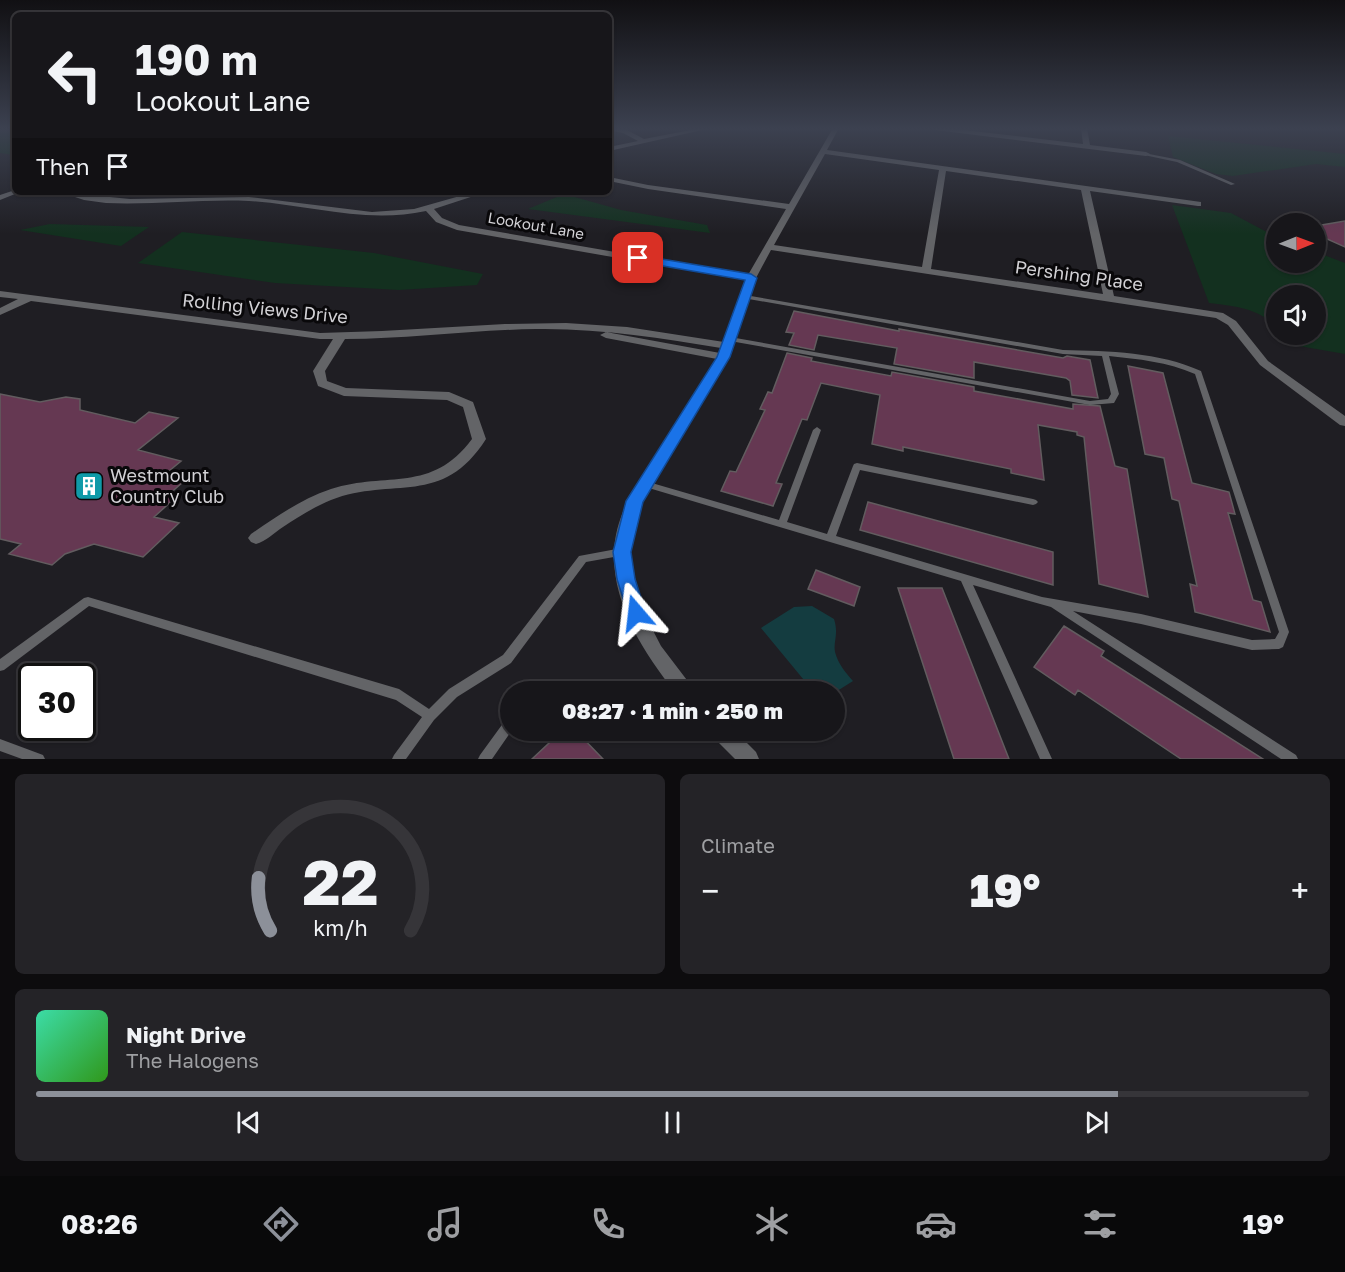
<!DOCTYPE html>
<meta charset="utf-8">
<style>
:root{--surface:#17161a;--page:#242327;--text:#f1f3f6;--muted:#9e9fa2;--line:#363539;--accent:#8c9099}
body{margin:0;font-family:"Golos Text",sans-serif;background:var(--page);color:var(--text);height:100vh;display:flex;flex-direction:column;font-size:22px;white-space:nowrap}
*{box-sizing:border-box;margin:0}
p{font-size:20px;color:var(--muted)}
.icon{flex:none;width:33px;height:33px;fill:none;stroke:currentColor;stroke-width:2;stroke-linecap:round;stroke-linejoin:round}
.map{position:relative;height:759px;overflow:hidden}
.drawer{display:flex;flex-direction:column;gap:15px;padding:15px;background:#0d0c0e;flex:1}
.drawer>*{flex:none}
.top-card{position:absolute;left:12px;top:12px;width:600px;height:183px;border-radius:9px;box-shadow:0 2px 4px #0004,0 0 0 2px var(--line);background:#17161a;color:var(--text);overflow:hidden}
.needle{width:39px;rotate:89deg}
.buttons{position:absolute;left:1266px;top:213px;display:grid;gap:12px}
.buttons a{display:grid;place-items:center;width:60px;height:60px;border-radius:50%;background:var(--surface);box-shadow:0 2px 4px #0004,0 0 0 2px var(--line);font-size:30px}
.speed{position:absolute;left:18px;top:663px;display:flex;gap:12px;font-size:30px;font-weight:700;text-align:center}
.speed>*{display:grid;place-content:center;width:78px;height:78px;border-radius:50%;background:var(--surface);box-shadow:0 2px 4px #0004,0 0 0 2px var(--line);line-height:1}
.speed .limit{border:3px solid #111;border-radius:9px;background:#fff;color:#111}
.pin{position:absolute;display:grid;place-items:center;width:51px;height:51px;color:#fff;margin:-26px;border-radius:12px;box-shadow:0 3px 9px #0006}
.me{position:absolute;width:66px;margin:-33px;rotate:343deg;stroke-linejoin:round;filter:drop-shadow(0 0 4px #0008)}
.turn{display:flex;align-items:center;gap:21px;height:126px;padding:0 24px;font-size:27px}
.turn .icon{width:78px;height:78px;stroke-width:2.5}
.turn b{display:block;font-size:42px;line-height:51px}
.then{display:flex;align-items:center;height:57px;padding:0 24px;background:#0003;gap:12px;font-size:22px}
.big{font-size:45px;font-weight:800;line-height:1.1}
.drawer .tile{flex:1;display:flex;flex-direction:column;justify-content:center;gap:9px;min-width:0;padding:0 21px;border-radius:9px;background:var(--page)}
.drawer .dial{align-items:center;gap:0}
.dial svg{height:156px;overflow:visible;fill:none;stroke:var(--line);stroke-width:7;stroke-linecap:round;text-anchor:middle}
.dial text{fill:var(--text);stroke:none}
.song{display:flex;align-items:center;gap:18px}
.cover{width:72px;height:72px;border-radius:9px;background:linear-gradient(135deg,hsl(160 70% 55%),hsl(110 70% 35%))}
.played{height:6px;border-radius:3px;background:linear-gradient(90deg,var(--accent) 85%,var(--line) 85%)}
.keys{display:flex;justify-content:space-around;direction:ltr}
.heat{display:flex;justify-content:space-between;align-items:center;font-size:33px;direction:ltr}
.drawer .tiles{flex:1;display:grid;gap:15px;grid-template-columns:1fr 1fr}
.tile:last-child{grid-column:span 2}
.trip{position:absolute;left:500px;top:681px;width:345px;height:60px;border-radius:30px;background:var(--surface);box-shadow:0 2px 4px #0004,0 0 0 2px var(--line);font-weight:800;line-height:60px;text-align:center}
.tabs{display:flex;height:96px;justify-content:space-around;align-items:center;background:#09090a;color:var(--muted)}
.tabs .icon{width:42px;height:42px}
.tabs .active{color:var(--accent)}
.tabs b{font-size:27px;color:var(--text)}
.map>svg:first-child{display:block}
.green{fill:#13301f}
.water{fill:#143c40}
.building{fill:#653852;stroke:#625c5f;stroke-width:1.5}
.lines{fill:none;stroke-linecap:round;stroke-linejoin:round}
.service{fill:#636467;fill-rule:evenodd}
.minor{fill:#636467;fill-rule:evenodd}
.route{fill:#1a73e8;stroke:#114b97;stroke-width:1.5}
.labels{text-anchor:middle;stroke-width:6;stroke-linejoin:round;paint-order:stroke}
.far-street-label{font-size:15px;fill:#d2d1d5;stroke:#09080a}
.street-label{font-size:18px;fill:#d2d1d5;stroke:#09080a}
.poi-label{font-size:18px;fill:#d2d1d5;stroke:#09080a;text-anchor:start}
</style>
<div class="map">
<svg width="1345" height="759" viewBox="0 0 1345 759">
<rect width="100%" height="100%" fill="#1f1e23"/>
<path class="green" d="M0 128H15V155L0 153Z
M1168 136 1345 154V167L1316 164 1233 176 1216 174 1173 157Z
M564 194 621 210 707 225 710 233 528 209Z
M1172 205 1231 213 1276 237V262H1316V252L1345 263V354L1299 346 1287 335 1316 334V296H1276V326C1257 308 1234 306 1209 303Z
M50 224 149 227 121 246 20 230Z
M182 232 374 253 483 274 477 285 399 290 275 283 138 263Z"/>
<path class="water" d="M812 606 834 619C839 635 833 641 835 652 838 664 846 673 853 681L834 693 813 691 761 628 794 607Z"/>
<path class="building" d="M1345 221V247L1316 234V226Z
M794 311 899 331V329L1063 358 1067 356 1090 360 1098 398 1072 395 1070 381 1066 378 974 362V378L894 364 897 348 818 335 814 350 789 345 794 333 786 332Z
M787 353 812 358 811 361 891 376 892 372 974 387V391L1073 409V404L1100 406 1115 466 1127 469 1148 597 1099 584 1084 437 1077 435V432L1038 425 1044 480 1011 473V469L903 447V451L872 444 880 395 821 383 807 420 802 419 776 483 782 484 773 506 721 491 730 471 736 472 765 410 760 409 768 392 772 393Z
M1128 366 1163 373 1192 483 1229 492 1235 514 1228 513 1253 600 1261 602 1270 632 1195 612 1190 584 1197 586 1179 501 1172 499 1164 458 1145 454Z
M0 394 40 402 66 397 80 399V410L135 423 149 412 178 418 138 450 181 461 169 471 190 476 167 496 175 498 154 517 179 523 143 557 94 544 65 554 52 565 9 554 21 544 0 539Z
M868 502 1053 552V585L860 530Z
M816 570 860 587 854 606 808 589Z
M898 588H942L1009 759H954Z
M1064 626 1104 651 1101 656 1263 759H1181L1078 690 1075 695 1034 667Z
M563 730H575L603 759H532Z"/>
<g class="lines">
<path class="service" d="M1144 153 1180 160 1235 184 1231 185 1177 162 1144 155Z
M745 295 1063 350C1109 351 1159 352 1201 371L1289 632 1283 647 1279 649 1252 650 1141 624 1073 611 1296 755 1298 759H1281L1051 607 973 585 1052 759H1040L961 581 642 486 641 484 642 482 645 481 779 520 813 430 817 427 821 430 787 522 827 534 853 466 854 464 857 463 1033 499 1036 500 1038 502 1036 504 1033 505 860 470 836 536 1042 597 1141 614 1252 640 1275 639 1279 632 1195 374C1168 362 1138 359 1109 356L1119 394 1114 403 1090 405 730 341 727 339 730 337 1090 401 1108 399 1111 394 1102 356 1063 354 743 298V296Z
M622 548 625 549 627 552 625 555 586 562 511 663 457 697 434 720 406 759H392L394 755 422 717 396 700 89 606 4 670 0 671V659L84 598 88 597 399 689 429 709 449 689 503 655 579 556Z
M508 720 510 721V730H512L492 759H478L480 755 504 722Z
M0 739 43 755 45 759H22L0 751Z"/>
<path class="minor" d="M609 128 627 130 644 139 701 128H711L609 151V147L638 141 623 133 609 130Z
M833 128H839L827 150 1201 202V206H1198L1090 191 1114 296 1223 313 1236 321 1268 361 1345 416V426L1340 425 1260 365 1228 325 1216 318 771 250 756 278 730 357 641 502 631 538 630 551 632 575 646 617 661 646 696 692H675C644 653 612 604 614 551 616 509 643 475 665 440 682 413 700 386 717 359L606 338 600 335 606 332 720 353 721 348C660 338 599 328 536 329 472 330 408 339 345 339L325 371 327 381 346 388 449 392 473 402 486 439C442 508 393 476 331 500 314 507 298 517 283 527 274 533 266 541 256 544L251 542 248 538 251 534C276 517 301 499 331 489 388 471 431 494 472 439L463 407 447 400 344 396 318 386 313 371 333 339H320L31 301 0 315V308L18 299 0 297V291L320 333 382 331 505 324 566 323 627 327 724 342 745 280 457 230 436 222 426 211C366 224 309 205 249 201 201 199 154 205 106 203L84 200 60 192 130 199 249 197 372 212 414 209 474 192H486L434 209 442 218 459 225 748 275 786 209 648 189 609 181V177L648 185 789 204ZM825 154 939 170 922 267 774 245ZM946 171 1081 190 1103 294 931 269Z
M932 128H947L1083 144 1081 128H1087L1090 145 1146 152 1150 154 1146 156 935 130Z
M15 190V192H20L0 200V195Z
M710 730H734L756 752 759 759H735L713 737Z"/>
</g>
<linearGradient id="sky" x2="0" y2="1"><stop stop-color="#111013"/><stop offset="0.55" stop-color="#3c4150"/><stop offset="1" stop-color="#3c4150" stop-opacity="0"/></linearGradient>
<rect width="1345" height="234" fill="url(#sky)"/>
<path class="route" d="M638 255 751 274 757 278 730 357 643 502 631 552 635 579 646 613 643 618 636 621 629 618 617 579 613 552 626 501 717 357 745 280 634 261V256Z"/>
<defs>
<g id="building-square" transform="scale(1.5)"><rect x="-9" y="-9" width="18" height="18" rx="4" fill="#0f9aa8" stroke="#09080a"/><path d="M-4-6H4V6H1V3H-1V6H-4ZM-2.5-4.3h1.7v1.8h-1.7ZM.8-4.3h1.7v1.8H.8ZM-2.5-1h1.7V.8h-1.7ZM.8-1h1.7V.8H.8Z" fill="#fff"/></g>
</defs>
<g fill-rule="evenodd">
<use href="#building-square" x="89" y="486"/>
</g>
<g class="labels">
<g class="far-street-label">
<text transform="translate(536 226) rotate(10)" y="5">Lookout Lane</text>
</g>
<g class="street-label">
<text transform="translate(1079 276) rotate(8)" y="6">Pershing Place</text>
<text transform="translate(265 309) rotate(6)" y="6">Rolling Views Drive</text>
</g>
<g class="poi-label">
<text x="110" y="482">Westmount<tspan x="110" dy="21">Country Club</tspan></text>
</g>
</g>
</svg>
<div class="buttons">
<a><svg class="needle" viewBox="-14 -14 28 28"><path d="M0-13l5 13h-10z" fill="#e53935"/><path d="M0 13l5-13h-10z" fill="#9e9fa2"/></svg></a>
<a><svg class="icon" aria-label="sound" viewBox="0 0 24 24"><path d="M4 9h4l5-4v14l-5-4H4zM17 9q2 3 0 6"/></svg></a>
</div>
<div class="speed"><div class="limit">30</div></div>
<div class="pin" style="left:638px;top:258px;background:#d93025"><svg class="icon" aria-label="arrive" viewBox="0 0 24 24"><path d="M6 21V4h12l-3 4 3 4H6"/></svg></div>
<svg class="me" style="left:636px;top:613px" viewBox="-20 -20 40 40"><path d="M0-17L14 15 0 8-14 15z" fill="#1a73e8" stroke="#fff" stroke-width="4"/></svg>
<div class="trip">08:27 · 1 min · 250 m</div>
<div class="top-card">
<div class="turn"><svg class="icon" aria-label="left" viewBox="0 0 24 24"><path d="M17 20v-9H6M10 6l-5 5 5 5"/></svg><div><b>190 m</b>Lookout Lane</div></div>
<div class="then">Then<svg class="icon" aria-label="arrive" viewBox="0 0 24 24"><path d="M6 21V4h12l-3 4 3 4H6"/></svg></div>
</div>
</div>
<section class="drawer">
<div class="tiles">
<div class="tile dial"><svg viewBox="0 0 100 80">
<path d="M14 69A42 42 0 1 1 86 69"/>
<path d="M14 69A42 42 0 0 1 8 42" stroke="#8c9099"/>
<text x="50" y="56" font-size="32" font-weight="700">22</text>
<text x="50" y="72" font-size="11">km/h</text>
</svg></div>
<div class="tile"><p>Climate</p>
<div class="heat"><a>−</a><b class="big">19°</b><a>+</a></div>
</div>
<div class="tile">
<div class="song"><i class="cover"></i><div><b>Night Drive</b><p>The Halogens</p></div></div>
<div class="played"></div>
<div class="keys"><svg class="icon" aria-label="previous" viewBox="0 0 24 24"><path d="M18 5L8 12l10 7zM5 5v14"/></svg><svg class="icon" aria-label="pause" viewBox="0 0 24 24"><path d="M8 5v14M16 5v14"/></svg><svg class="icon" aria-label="next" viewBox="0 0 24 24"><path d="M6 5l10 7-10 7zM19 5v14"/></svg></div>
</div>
</div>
</section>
<nav class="tabs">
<b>08:26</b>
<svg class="icon active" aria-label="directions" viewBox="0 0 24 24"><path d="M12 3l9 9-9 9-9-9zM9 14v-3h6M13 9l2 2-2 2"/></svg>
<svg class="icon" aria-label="music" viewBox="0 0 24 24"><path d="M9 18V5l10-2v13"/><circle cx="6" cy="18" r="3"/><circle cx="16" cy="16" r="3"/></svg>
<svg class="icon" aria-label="phone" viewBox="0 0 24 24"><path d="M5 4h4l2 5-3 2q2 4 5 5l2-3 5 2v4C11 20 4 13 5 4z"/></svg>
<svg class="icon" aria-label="climate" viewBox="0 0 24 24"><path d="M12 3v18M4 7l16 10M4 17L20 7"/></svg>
<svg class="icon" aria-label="car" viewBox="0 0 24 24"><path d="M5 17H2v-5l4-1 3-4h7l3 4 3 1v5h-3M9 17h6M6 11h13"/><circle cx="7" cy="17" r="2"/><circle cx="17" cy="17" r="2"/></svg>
<svg class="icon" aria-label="filters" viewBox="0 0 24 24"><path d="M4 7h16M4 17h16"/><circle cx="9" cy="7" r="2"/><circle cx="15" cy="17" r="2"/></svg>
<b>19°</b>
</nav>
